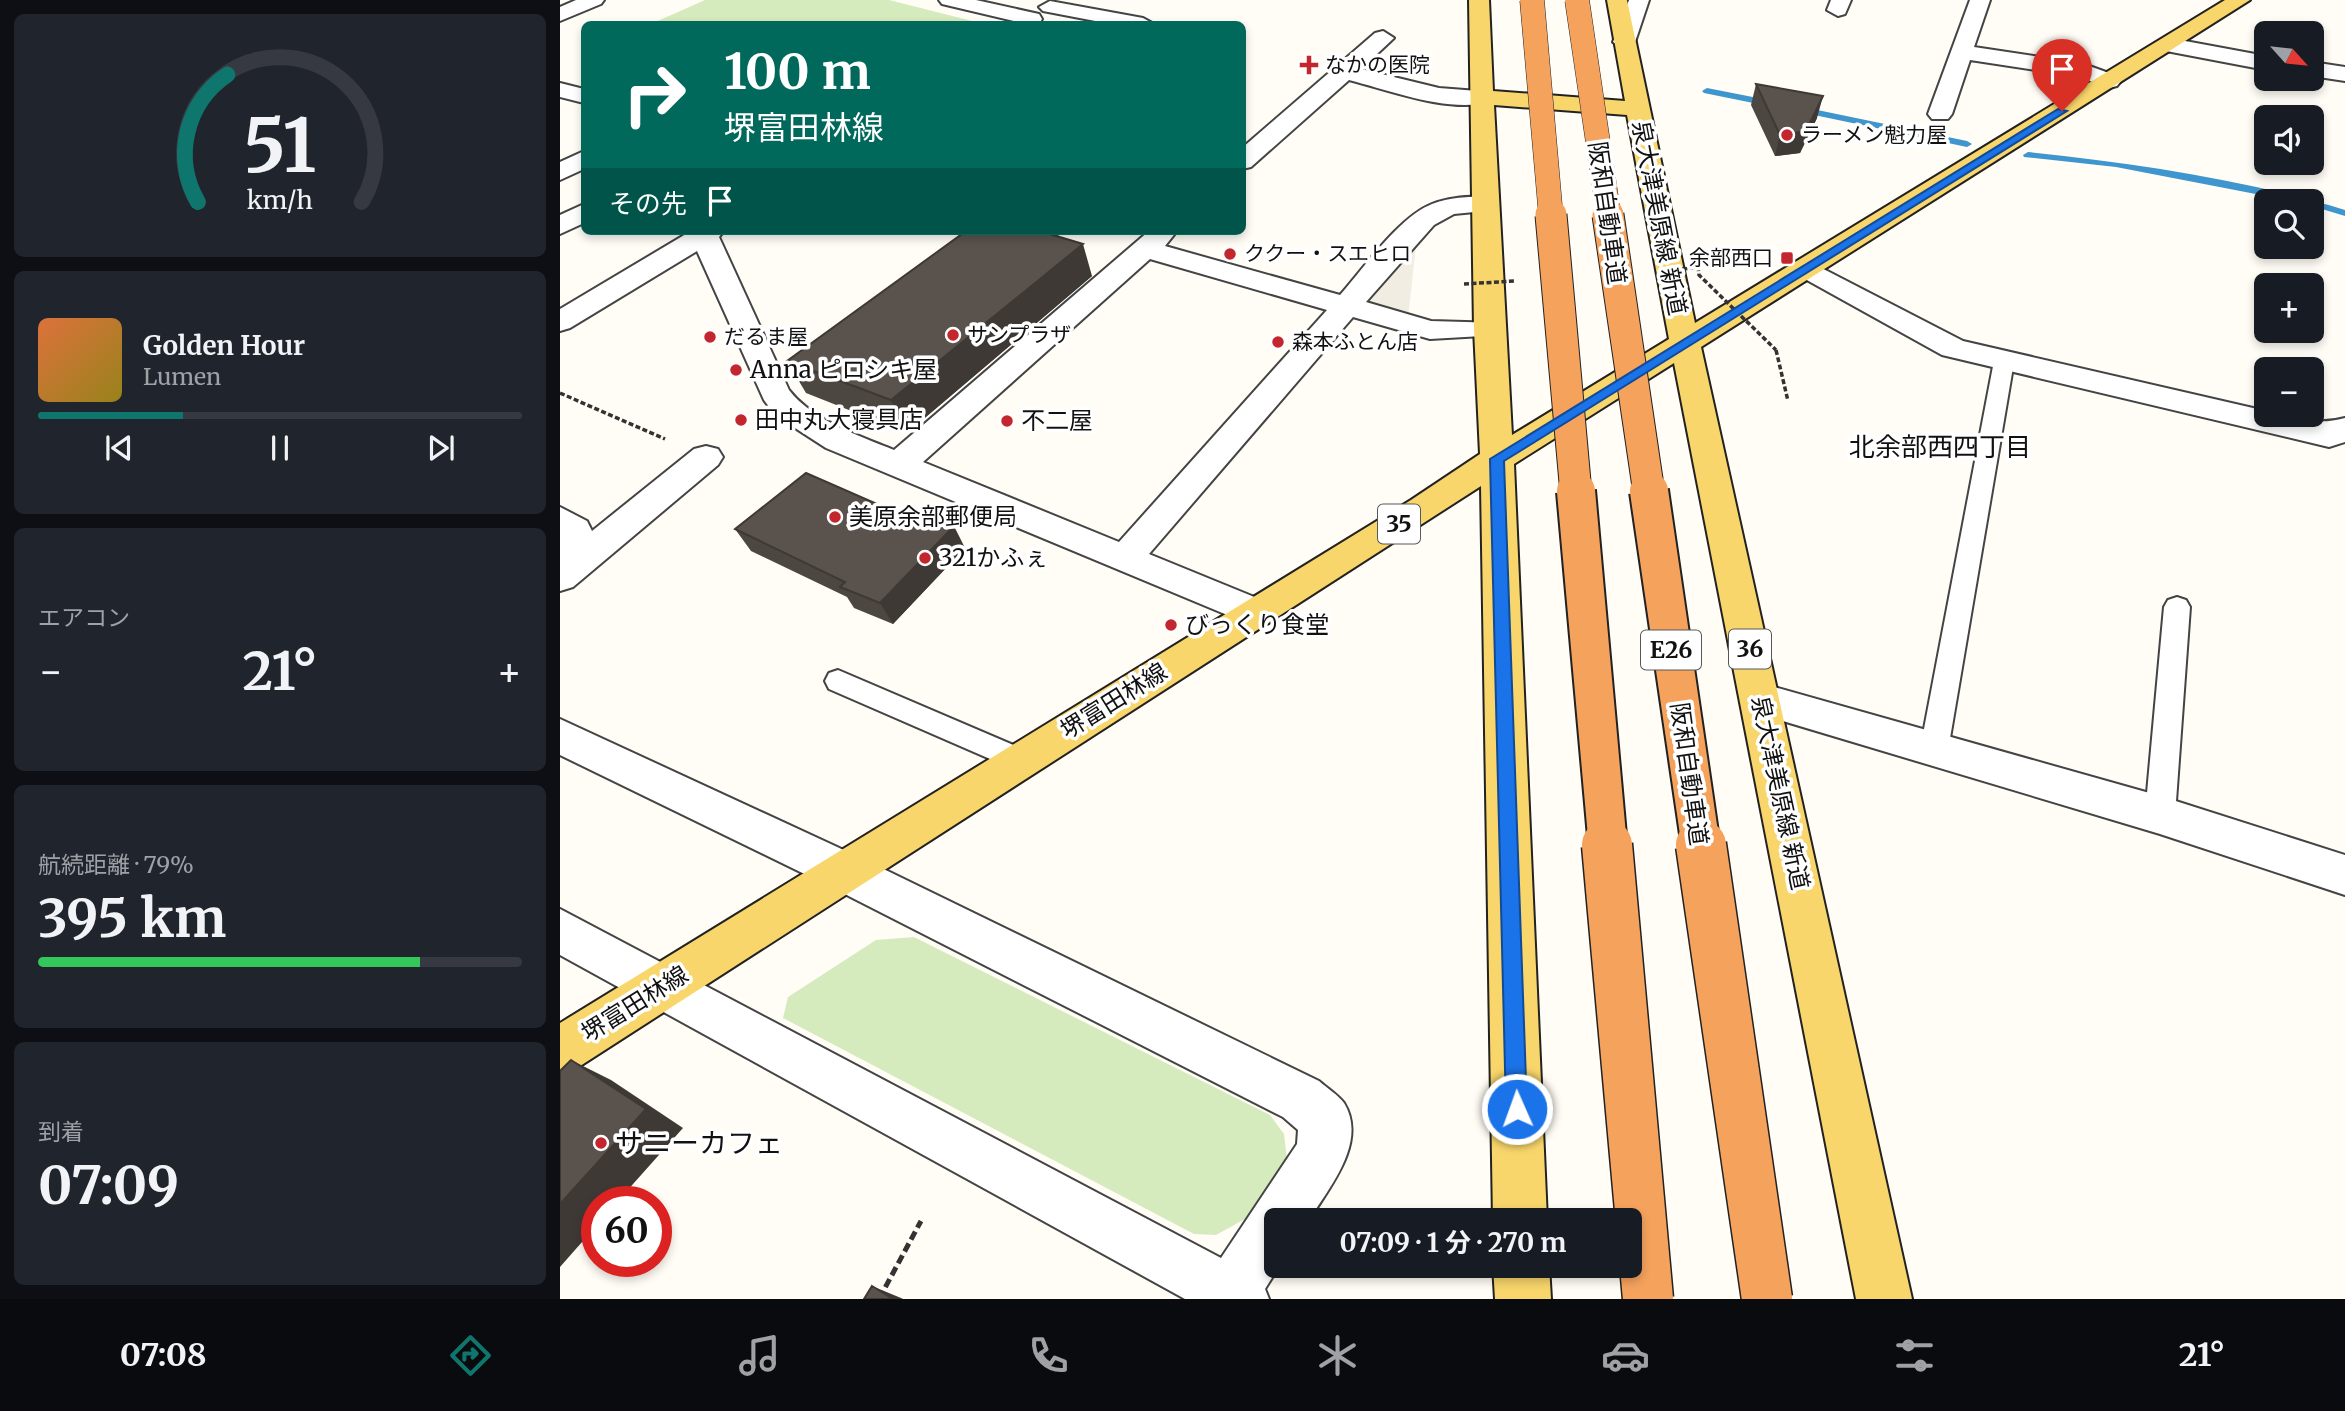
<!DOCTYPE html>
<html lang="ja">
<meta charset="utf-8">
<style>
:root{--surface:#171b24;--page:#20242c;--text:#f1f3f6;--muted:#9ea1a6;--line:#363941;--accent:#0f766e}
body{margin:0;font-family:Merriweather,"Noto Sans JP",serif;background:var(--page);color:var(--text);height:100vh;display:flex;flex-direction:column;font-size:26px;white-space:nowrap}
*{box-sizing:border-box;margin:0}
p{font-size:23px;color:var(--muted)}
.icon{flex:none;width:38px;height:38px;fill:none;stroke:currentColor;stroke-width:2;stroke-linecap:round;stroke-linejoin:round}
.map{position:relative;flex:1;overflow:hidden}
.panel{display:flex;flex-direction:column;gap:14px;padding:14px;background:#0d0f14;width:560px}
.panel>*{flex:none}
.guide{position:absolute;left:21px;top:21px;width:665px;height:214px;border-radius:10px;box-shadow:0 4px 10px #0003;background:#00695c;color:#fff;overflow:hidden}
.needle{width:46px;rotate:117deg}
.tools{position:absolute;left:1694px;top:21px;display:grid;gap:14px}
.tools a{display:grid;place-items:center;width:70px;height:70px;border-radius:10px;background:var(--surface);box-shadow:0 4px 10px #0003;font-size:35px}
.speed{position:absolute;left:21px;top:1186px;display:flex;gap:14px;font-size:35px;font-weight:700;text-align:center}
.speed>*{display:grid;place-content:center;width:91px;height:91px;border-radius:50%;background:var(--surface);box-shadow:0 4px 10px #0003;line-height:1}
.speed .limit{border:10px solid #d22;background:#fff;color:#111}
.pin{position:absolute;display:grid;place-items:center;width:60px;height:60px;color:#fff;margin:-72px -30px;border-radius:50% 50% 50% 0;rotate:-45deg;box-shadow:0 0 7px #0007}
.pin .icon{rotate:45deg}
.me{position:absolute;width:77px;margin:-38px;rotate:358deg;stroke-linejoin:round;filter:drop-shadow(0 0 5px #0008)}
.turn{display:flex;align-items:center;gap:24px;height:147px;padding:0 28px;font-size:32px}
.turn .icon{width:91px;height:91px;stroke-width:2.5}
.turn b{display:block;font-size:49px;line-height:60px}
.then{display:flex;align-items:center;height:66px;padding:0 28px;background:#0003;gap:14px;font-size:26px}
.big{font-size:52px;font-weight:700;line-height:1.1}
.panel .card{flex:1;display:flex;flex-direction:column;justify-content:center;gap:10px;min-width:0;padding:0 24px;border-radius:10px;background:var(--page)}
.panel .dial{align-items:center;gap:0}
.dial svg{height:182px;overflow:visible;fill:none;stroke:var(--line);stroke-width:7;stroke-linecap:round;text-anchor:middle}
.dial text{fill:var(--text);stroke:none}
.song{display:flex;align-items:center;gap:21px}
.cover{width:84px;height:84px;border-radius:10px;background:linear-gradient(135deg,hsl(20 70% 55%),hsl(50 70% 35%))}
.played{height:7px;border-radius:4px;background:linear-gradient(90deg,var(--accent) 30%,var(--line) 30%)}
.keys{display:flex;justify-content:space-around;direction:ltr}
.heat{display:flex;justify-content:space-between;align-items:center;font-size:38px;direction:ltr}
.charge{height:10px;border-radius:5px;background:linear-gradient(90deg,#34c759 79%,var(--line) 0)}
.trip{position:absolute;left:704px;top:1208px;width:378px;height:70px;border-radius:10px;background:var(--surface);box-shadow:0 4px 10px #0003;font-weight:700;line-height:70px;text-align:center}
.tab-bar{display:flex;height:112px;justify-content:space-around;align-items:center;background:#090b0e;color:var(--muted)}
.tab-bar .icon{width:49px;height:49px}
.tab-bar .current{color:var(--accent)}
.tab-bar b{font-size:32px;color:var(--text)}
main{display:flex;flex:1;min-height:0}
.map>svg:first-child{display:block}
.green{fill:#d5ebbd}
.plaza{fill:#f1ede2}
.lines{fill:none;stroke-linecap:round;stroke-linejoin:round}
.stream{fill:#3f96cf;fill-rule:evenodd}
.lane-casing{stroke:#444;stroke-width:4}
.street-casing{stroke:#444;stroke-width:4}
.primary-casing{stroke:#222;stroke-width:4}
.path-far1{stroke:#333;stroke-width:3.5;stroke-dasharray:5 2.5;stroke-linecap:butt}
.path{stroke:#333;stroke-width:5;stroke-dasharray:9 4.5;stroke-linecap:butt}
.lane{fill:#fff;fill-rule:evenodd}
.street{fill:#fff;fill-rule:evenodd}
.primary{fill:#f9d66b;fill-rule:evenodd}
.highway-bridge-far3-casing{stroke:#222;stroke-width:25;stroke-linecap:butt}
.highway-bridge-far2-casing{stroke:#222;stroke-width:33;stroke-linecap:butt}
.highway-bridge-far1-casing{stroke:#222;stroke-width:42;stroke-linecap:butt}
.highway-bridge-casing{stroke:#222;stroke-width:53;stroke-linecap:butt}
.path-bridge{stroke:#333;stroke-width:3.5;stroke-dasharray:5 2.5;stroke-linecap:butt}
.highway-bridge-far3{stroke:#f5a25d;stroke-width:24}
.highway-bridge-far2{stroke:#f5a25d;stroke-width:31}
.highway-bridge-far1{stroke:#f5a25d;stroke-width:38}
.highway-bridge{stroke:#f5a25d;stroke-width:50}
.wall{fill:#4d4742}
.shaded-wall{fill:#3f3936}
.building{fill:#5a524d;stroke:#3f3936;stroke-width:2}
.route{fill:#1a73e8;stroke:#114b97;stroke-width:2}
.poi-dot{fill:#c4262e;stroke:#fff;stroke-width:2.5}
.labels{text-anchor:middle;stroke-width:7;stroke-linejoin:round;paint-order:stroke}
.far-poi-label{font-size:21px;fill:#111;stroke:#fff;text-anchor:start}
.shield{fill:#fff;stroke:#585858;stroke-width:2}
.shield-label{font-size:23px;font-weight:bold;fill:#111}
.street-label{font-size:24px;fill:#111;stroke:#fff}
.poi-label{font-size:24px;fill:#111;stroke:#fff;text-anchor:start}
.neighbourhood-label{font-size:26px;fill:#111;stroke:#fff}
.near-poi-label{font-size:28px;fill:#111;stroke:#fff;text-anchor:start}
</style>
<main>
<section class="panel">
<div class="card dial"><svg viewBox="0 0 100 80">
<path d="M14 69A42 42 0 1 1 86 69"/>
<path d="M14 69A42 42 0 0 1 27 13" stroke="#0f766e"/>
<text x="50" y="56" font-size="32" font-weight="700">51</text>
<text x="50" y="72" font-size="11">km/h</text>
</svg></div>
<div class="card">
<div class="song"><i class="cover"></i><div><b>Golden Hour</b><p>Lumen</p></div></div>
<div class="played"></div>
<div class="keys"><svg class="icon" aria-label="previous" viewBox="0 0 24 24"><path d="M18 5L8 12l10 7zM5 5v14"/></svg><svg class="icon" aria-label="pause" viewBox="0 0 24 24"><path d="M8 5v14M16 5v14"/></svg><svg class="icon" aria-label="next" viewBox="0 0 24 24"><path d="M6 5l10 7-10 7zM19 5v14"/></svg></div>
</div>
<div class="card"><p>エアコン</p>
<div class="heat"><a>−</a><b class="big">21°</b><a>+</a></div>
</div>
<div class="card"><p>航続距離 · 79%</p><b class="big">395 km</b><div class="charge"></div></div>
<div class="card"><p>到着</p><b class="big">07:09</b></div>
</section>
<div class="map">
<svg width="1785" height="1299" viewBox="0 0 1785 1299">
<rect width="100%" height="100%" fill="#fffdf5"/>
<path class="green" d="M145 0H329L424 24H91Z
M354 937 710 1115 724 1134 727 1160 685 1219 656 1235 634 1234 223 1018 228 997 316 940Z"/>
<path class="plaza" d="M856 246 848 318 809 307 805 297Z"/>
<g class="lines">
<path class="stream" d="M1147 88 1213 101 1218 104 1213 107 1144 93 1142 91Z
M1238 106 1407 141 1412 144 1407 147 1235 111 1233 109Z
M1468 152C1574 163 1683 179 1785 210V216L1752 206V201H1732L1556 167 1464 157 1463 155Z"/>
<g class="lane-casing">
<path id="lane" d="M1444 354 1454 361 1388 750 1384 758 1374 762 1364 758 1360 750 1434 361Z
M1617 597 1626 600 1630 607 1615 815 1610 824 1600 828 1590 824 1585 815 1604 607 1608 600Z
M278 670 470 752 474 760 470 768 460 772 269 689 265 681 269 673Z"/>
</g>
<g class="street-casing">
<path id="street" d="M16 0H44L41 4 0 21V7Z
M379 0H416L479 14 482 19 479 24H467L382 4Z
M1069 0H1089L1075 42 1064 49 1053 42Z
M1271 0H1291L1285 14 1278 16 1267 10Z
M1410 0H1430L1414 47 1521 63 1557 76 1561 81 1557 86 1549 88 1516 76 1410 60 1392 114 1388 119H1372L1368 114Z
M490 1 583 18 594 24H551L483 11 479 7Z
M823 31 834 38 801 69 879 88 931 92 935 97 931 102C887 113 832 91 789 80L691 167 682 169V148L815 33Z
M1609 38 1706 56V70L1601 50 1598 45 1601 40Z
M1752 62 1785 67V81L1752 76Z
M0 83 24 89V103L0 97Z
M24 151V169L0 180V162Z
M926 196 935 198 939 204 935 210 894 214 874 225 806 302 871 321 940 323 944 329 940 335 870 339 793 317 589 554 709 603 715 613 709 623 696 627 266 448 215 415 204 400 137 251 10 328 0 331V309L131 231H164L159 237 229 390C253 421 300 436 334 450L589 231H617L605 246 780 295C804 268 839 217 872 204 889 197 908 197 926 196ZM590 259 767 310 559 542 363 462Z
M24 204V223L0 234V215Z
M1246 260 1403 341 1706 411V415C1738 415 1753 427 1785 418V442L1769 447 1382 355 1236 274 1232 268 1236 262Z
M146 446 158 449 163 457 158 465 13 587 0 591V507L27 521 32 531 134 449Z
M1200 683 1600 796 1785 855V895L1600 834 1186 710 1180 699 1186 688Z
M0 719 301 858 759 1081C767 1088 778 1095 784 1103 808 1142 769 1188 749 1220H716V1265H720L705 1289 709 1299H625L0 955V909L661 1258 737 1144 738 1130 723 1117 269 886 0 755Z"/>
</g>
<g class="primary-casing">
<path id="primary" d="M909 0H929L933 91 1065 101 1047 0H1067L1135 323 1665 0H1690L1141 347 1352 1299H1296L1114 363 954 464 987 1220H933L921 486 17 1068 0 1076V1023L851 500 920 454 914 329ZM934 105 1067 115 1109 339 952 435Z
M933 1265H989L991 1299H935Z"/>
</g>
<path class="path-far1" d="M1216 350 1228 401
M0 393 105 439"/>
<path class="path" d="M319 1299 361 1221"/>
<use href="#lane" class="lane"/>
<use href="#street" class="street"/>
<use href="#primary" class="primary"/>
<g class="highway-bridge-far3-casing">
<path id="highway-bridge-far3" d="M972 0 991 217
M1017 0 1049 217"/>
</g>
<g class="highway-bridge-far2-casing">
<path id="highway-bridge-far2" d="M991 215 1016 493
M1048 215 1089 493"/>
</g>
<g class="highway-bridge-far1-casing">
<path id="highway-bridge-far1" d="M1016 491 1048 847
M1089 491 1141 847"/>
</g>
<g class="highway-bridge-casing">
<path id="highway-bridge" d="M1047 845 1088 1299
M1141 845 1207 1299"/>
</g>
<path class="path-bridge" d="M1100 272 1138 267 1139 275 1216 350
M904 284 955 281"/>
<use href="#highway-bridge-far3" class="highway-bridge-far3"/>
<use href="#highway-bridge-far2" class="highway-bridge-far2"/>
<use href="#highway-bridge-far1" class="highway-bridge-far1"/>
<use href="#highway-bridge" class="highway-bridge"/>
</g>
<path class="wall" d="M1196 84 1257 118 1240 153 1215 156 1191 105Z
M499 237 532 276 347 433 246 393 227 361Z
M175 529 405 548 333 624 294 608 287 597 191 551Z"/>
<path class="shaded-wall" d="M1263 96 1257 118 1240 153 1215 156 1220 135Z
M485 231H497L504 255 483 232Z
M523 244 532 276 347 433 331 400Z
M394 526 405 548 333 624 320 603Z
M11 1060 51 1080 123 1128 57 1202H37V1225L0 1267V1204Z
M312 1286 341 1298 343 1299H333Z"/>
<path class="building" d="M1196 84 1263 96 1246 131 1220 135Z
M406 231H485L483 232 523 244 331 400 227 361Z
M246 473 349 518 354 512 394 526 320 603 280 587 285 582 175 529Z
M11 1060 86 1109 0 1204V1071Z
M312 1286 333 1299H304Z"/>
<path class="route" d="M1498 109 1507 111 944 461 967 1109 964 1117 957 1120 949 1117 946 1109 930 459Z"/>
<g class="poi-dot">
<path d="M745.5 54.5h7v7h7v7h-7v7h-7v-7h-7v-7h7z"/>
<circle cx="1227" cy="135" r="7"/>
<circle cx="670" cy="254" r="7"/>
<rect x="1220" y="251" width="14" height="14" rx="3.5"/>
<circle cx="393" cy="335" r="7"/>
<circle cx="150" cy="337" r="7"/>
<circle cx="718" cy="342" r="7"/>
<circle cx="176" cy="370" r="7"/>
<circle cx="181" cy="420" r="7"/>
<circle cx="447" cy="421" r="7"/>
<circle cx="275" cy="517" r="7"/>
<circle cx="365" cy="558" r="7"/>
<circle cx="611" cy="625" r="7"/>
<circle cx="41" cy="1143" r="7"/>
</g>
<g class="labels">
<g class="far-poi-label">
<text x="765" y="72">なかの医院</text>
<text x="1241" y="142">ラーメン魁力屋</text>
<text x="684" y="261">ククー・スエヒロ</text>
<text x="1213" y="265" text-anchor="end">余部西口</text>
<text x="407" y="342">サンプラザ</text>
<text x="164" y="344">だるま屋</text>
<text x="732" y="349">森本ふとん店</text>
</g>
<g class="shield">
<rect x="818" y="504.5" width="42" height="39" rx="5"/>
<rect x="1169" y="629.5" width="42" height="39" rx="5"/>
<rect x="1081" y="630.5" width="60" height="39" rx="5"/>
</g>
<g class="shield-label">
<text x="839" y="532">35</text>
<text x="1190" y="657">36</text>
<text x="1111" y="658">E26</text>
</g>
<g class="street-label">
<text transform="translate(1047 213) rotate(82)" y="8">阪和自動車道</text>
<text transform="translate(1099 218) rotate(79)" y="8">泉大津美原線 新道</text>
<text transform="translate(554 701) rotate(-32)" y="8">堺富田林線</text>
<text transform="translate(1129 774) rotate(82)" y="8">阪和自動車道</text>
<text transform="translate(1220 793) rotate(78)" y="8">泉大津美原線 新道</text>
<text transform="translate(75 1004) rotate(-32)" y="8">堺富田林線</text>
</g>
<g class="poi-label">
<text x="190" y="378">Anna ピロシキ屋</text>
<text x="195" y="428">田中丸大寝具店</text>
<text x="461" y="429">不二屋</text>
<text x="289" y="525">美原余部郵便局</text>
<text x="379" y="566">321かふぇ</text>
<text x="625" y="633">びっくり食堂</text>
</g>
<g class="neighbourhood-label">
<text x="1380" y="456">北余部西四丁目</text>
</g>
<g class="near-poi-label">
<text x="55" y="1153">サニーカフェ</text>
</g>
</g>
</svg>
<div class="tools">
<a><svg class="needle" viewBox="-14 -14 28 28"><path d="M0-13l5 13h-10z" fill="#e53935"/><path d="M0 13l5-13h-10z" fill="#9ea1a6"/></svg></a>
<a><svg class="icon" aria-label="sound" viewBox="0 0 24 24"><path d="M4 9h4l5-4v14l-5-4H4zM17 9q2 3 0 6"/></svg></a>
<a><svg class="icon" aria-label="search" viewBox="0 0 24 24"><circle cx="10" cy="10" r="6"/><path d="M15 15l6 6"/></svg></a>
<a>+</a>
<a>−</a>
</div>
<div class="speed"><div class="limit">60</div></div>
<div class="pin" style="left:1502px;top:111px;background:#d93025"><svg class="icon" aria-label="arrive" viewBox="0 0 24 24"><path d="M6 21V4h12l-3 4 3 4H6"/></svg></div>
<svg class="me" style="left:957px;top:1109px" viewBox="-20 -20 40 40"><circle r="17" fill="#1a73e8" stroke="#fff" stroke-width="3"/><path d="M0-11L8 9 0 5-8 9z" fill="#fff"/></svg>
<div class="trip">07:09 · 1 分 · 270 m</div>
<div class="guide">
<div class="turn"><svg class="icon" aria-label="right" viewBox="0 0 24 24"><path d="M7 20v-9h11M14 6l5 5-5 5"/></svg><div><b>100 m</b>堺富田林線</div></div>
<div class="then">その先<svg class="icon" aria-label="arrive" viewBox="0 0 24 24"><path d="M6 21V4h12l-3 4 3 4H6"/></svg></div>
</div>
</div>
</main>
<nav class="tab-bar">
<b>07:08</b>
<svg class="icon current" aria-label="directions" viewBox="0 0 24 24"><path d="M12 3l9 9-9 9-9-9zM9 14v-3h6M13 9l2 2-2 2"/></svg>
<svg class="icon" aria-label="music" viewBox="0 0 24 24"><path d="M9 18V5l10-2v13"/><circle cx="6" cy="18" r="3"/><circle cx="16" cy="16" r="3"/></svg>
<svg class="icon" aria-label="phone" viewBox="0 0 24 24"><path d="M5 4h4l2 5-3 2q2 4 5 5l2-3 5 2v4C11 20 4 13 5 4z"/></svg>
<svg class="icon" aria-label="climate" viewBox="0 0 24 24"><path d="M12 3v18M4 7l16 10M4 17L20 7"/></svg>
<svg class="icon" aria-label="car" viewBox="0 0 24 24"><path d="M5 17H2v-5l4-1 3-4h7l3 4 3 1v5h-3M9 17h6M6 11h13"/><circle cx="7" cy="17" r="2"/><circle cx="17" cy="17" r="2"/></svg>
<svg class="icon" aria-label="filters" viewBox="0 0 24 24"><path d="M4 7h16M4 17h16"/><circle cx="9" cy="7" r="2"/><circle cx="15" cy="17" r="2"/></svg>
<b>21°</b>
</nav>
